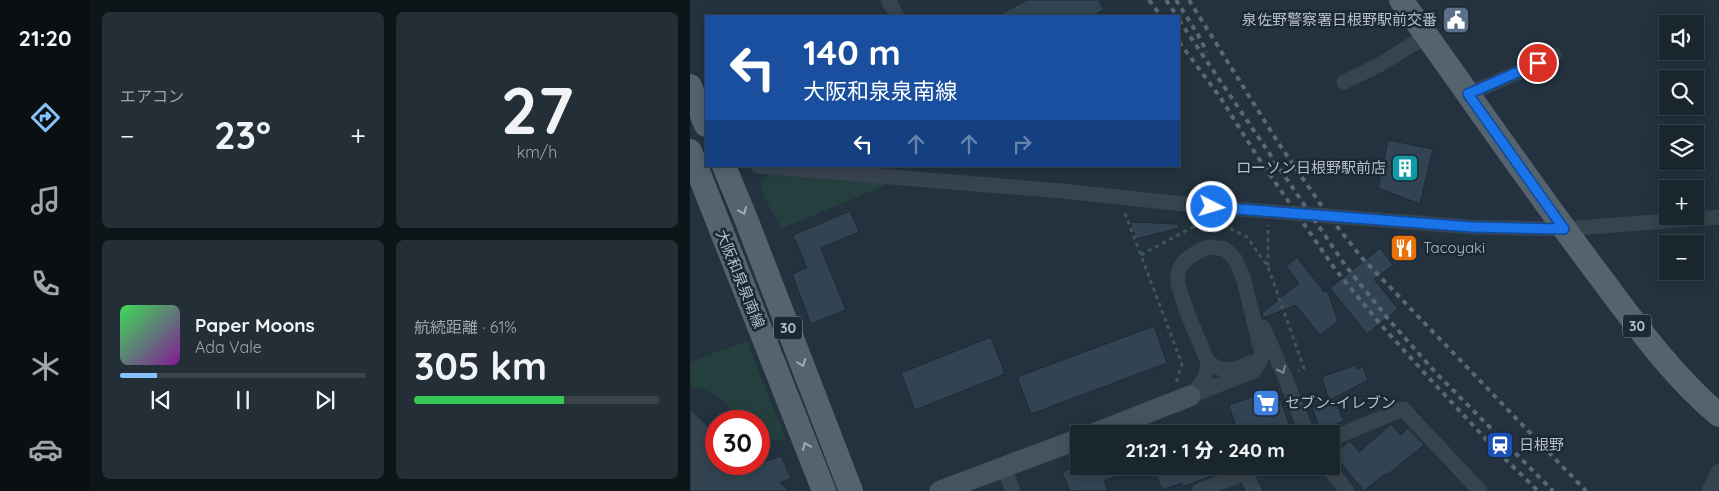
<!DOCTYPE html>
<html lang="ja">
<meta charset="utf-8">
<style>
:root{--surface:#1a262e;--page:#232e36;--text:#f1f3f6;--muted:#9fa5aa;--line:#38434a;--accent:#86c2fb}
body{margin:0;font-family:Quicksand,"Noto Sans JP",sans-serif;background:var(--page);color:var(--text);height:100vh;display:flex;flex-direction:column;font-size:19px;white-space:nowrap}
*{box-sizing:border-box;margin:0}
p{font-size:16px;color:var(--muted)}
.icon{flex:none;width:28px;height:28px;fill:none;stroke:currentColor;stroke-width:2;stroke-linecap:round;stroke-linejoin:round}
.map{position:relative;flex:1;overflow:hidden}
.drawer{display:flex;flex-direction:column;gap:12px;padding:12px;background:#0e1519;width:600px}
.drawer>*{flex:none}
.guide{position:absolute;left:15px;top:15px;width:475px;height:152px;border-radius:0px;box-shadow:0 2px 12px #0003,0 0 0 1px var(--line);background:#1a4fa0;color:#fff;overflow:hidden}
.tools{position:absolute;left:969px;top:15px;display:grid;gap:10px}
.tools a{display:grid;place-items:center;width:45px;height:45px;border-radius:0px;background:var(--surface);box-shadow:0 2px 12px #0003,0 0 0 1px var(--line);font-size:25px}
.speed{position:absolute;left:15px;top:410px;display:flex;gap:10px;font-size:25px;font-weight:700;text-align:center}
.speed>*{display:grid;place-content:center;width:65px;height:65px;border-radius:50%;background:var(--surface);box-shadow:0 2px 12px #0003,0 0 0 1px var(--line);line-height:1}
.speed .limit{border:8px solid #d22;background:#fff;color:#111}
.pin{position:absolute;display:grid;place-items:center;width:42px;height:42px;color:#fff;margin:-21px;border:2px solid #fff;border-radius:50%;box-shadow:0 1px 5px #0007}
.me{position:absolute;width:55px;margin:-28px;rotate:95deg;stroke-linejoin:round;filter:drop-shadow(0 0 4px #0008)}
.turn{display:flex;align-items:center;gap:18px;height:105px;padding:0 15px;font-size:22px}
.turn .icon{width:65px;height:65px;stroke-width:2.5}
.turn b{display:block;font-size:35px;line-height:42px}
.lanes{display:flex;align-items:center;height:48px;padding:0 15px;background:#0003;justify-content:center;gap:25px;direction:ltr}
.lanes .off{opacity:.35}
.big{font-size:38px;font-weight:800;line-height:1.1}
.drawer .tile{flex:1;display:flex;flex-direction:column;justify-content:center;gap:8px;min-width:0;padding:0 18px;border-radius:8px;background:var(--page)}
.drawer .dial{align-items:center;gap:0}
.dial b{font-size:65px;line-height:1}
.song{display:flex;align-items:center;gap:15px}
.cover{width:60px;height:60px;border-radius:8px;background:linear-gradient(135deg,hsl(130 70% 55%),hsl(290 70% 35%))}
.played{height:5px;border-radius:2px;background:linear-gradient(90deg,var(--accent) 15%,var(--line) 15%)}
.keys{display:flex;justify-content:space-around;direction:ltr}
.heat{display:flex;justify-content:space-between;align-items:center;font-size:28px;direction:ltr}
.charge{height:8px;border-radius:4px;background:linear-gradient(90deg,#34c759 61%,var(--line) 0)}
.drawer .tiles{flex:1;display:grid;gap:12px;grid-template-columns:repeat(2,1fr)}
.trip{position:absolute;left:380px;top:425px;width:270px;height:50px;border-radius:0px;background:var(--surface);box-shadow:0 2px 12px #0003,0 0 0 1px var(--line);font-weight:800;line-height:50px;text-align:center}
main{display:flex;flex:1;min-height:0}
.menu{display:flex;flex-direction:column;width:90px;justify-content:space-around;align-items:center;background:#0a0f12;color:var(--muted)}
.menu .icon{width:35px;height:35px}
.menu .selected{color:var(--accent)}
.menu b{font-size:22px;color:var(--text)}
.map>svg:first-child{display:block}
.green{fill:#253f3f}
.building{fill:#324452;stroke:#1e2a35}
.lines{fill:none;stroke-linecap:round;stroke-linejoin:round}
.path{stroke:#3e5756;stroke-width:3;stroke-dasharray:4 4;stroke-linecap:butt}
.street{stroke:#37434e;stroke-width:15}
.secondary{stroke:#455361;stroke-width:21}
.primary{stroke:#55636e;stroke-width:24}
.rail{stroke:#596875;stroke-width:4;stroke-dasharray:5 5;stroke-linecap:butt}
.oneway{stroke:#a0acb7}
.oneway2{stroke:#7b8792}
.route-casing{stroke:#114b97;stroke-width:12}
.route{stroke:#1a73e8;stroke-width:9}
.labels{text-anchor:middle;stroke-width:5;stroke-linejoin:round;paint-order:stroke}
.shield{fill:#1c2833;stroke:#86919c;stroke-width:1}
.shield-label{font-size:14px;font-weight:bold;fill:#b3bec9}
.poi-label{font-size:15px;fill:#b3bec9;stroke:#1c2833;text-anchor:start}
.street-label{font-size:15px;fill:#b3bec9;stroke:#1c2833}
</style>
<main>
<nav class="menu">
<b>21:20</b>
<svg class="icon selected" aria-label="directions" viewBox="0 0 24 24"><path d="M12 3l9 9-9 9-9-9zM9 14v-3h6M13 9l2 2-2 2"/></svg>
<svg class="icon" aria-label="music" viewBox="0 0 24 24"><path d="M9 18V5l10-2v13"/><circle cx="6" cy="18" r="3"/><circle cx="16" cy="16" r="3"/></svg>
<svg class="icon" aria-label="phone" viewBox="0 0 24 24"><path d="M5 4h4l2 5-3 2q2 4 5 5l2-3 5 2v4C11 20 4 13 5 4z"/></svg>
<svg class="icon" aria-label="climate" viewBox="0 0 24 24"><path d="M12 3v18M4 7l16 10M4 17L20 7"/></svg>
<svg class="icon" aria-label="car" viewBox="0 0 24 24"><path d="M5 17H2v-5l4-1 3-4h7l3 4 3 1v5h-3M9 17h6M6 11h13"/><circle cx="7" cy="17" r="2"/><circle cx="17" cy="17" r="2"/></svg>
</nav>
<section class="drawer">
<div class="tiles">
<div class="tile"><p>エアコン</p>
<div class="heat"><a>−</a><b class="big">23°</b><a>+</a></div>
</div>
<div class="tile dial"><b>27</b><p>km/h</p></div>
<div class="tile">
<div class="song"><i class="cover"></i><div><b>Paper Moons</b><p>Ada Vale</p></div></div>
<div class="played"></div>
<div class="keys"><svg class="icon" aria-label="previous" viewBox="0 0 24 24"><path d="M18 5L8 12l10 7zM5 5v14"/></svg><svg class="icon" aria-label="pause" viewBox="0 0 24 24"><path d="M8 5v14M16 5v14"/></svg><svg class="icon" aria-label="next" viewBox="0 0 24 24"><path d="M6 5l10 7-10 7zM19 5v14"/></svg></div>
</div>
<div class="tile"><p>航続距離 · 61%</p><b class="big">305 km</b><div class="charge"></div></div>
</div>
</section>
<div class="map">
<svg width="1029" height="491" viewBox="0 0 1029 491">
<rect width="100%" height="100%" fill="#23323e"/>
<path class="green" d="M85 171 198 184 91 229 74 196 70 181Z
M57 341 96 440H75L69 436V421H49C39 406 30 395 12 389 7 387 5 386 0 388V362Z"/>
<path class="building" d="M337 0H409L414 10 402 16H306Z
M698 140 743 149 730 204 688 188Z
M160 211 169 232 131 248 156 310 121 324 102 274 117 268 103 235Z
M440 222 488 224 489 228 446 239Z
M690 248 703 265 684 279 708 309 677 334 640 288Z
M607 257 634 292 637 290 648 321 630 335 606 305 573 318 572 313 609 283 596 266Z
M464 326 477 363 341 414 327 377Z
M301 337 315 374 225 410 211 373Z
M665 365 666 369 673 367 678 380 639 401 632 377Z
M586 388 603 434H548L539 405Z
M644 399 654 421 630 430 622 407Z
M0 409 26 434V464H59L61 466 91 456 101 478 90 483 100 491H0Z
M701 424 711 435 718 428 734 445 697 475 696 473 674 491 643 454 660 441 669 452Z
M387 466H450V467L414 481 418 491H380L372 472Z
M463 466H544V467L493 487 492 483 472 490Z"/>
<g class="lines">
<path class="path" d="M435 213 492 364 486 383
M533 225 557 237 578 267 614 368 608 371
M451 255 512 222
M578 266V225"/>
<path class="street" d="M198 0 207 16
M654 82 689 65 736 36
M778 94 832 71 864 55
M68 166 372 191 522 207 782 227 874 229 1029 217
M518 247 535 249 545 259 553 277 571 350V359L564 371 500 396C510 385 518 377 518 362 511 345 485 290 488 274 490 260 506 252 518 247Z
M573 327 595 377 617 434
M518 362C534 374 545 370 562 362
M641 439 713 409 790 491
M637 466 657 491
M314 468 323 491
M556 473 564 491
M509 491 573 466
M1019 491 1029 471"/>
<path class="secondary" d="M403 434 500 396
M250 491 389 439"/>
<path class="primary" d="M711 0C777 91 840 184 908 274 945 323 981 375 1029 415
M0 86 16 125
M0 151 134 491
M34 166 56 219 161 491"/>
<path class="rail" d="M459 0 471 16
M476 0 487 16
M486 0 507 33 517 52
M499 0 589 144 638 215 672 258 896 491
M489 20 655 265 699 320 747 374 863 491
M489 42 530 97 567 156 645 269 691 325 740 379 806 450 848 491"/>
</g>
<defs><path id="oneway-chevron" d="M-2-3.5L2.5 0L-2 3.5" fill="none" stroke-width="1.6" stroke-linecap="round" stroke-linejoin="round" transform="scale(1.25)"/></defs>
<g class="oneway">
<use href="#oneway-chevron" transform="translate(53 211) rotate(67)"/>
<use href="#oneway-chevron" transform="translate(112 363) rotate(69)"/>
<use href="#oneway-chevron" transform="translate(116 446) rotate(-112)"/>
</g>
<use class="oneway2" href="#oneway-chevron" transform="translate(592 370) rotate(66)"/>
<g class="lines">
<g class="route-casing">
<path id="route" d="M522 207 782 227 874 229 778 94 848 63"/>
</g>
<use href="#route" class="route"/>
</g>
<defs>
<g id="civic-square" transform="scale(1.4375)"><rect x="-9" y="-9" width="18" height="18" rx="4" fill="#5c6f8a" stroke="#1c2833"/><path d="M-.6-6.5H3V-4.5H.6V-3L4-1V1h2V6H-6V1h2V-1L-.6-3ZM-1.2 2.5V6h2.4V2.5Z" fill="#fff"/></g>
<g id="building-square" transform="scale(1.4375)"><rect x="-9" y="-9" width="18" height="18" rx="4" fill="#0f9aa8" stroke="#1c2833"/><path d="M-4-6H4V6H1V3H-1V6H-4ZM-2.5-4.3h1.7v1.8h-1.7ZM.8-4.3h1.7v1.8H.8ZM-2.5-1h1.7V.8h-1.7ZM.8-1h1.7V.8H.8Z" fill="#fff"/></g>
<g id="restaurant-square" transform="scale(1.4375)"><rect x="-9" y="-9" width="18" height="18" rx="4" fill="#e8710a" stroke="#1c2833"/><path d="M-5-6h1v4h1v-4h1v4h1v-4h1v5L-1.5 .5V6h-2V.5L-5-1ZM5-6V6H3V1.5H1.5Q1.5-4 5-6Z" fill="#fff"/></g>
<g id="supermarket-square" transform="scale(1.4375)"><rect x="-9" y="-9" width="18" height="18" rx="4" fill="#3f7fe0" stroke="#1c2833"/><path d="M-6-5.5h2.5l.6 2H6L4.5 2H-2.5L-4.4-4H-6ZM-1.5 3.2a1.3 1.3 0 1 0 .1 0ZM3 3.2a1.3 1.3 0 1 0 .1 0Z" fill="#fff"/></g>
<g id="station-square" transform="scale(1.4375)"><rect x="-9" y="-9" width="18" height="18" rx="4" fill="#1a4fb4" stroke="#1c2833"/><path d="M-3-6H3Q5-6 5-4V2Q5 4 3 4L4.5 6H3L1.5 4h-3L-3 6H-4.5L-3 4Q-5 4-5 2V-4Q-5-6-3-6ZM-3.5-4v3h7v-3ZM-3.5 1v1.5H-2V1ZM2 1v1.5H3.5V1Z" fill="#fff"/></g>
</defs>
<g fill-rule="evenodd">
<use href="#civic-square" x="766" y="20"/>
<use href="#building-square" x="715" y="168"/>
<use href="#restaurant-square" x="714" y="248"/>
<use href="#supermarket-square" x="576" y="403"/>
<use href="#station-square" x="810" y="445"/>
</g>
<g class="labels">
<g class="shield">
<rect x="933" y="314.5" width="28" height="23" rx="4"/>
<rect x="84" y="316.5" width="28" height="23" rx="4"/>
</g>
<g class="shield-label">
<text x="947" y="331">30</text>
<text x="98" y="333">30</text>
</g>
<g class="poi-label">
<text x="747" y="25" text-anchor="end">泉佐野警察署日根野駅前交番</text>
<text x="696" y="173" text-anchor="end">ローソン日根野駅前店</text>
<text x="733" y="253">Tacoyaki</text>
<text x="595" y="408">セブン-イレブン</text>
<text x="829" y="450">日根野</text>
</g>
<g class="street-label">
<text transform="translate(50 279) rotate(68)" y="5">大阪和泉泉南線</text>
</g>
</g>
</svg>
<div class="tools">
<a><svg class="icon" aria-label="sound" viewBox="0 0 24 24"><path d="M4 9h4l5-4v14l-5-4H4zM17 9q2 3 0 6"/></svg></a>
<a><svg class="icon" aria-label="search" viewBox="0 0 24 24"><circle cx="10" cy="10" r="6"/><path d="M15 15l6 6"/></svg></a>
<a><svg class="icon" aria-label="layers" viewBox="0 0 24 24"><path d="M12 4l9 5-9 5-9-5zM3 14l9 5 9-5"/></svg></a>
<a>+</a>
<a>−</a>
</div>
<div class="speed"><div class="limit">30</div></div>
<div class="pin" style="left:848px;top:63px;background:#d93025"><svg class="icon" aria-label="arrive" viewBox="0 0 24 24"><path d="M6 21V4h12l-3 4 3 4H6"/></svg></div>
<svg class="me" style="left:522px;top:207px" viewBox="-20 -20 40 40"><circle r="17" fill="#1a73e8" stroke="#fff" stroke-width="3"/><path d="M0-11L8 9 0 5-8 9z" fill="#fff"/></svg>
<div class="trip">21:21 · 1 分 · 240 m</div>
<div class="guide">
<div class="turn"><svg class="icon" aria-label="left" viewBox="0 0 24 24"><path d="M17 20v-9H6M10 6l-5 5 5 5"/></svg><div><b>140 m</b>大阪和泉泉南線</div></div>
<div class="lanes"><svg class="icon" aria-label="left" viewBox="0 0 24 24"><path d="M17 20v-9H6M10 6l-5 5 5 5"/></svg><svg class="icon off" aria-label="ahead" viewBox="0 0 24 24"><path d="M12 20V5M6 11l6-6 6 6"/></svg><svg class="icon off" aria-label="ahead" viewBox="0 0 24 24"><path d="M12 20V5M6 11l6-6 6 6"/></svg><svg class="icon off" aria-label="right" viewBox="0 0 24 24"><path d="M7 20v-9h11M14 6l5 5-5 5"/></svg></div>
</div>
</div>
</main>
